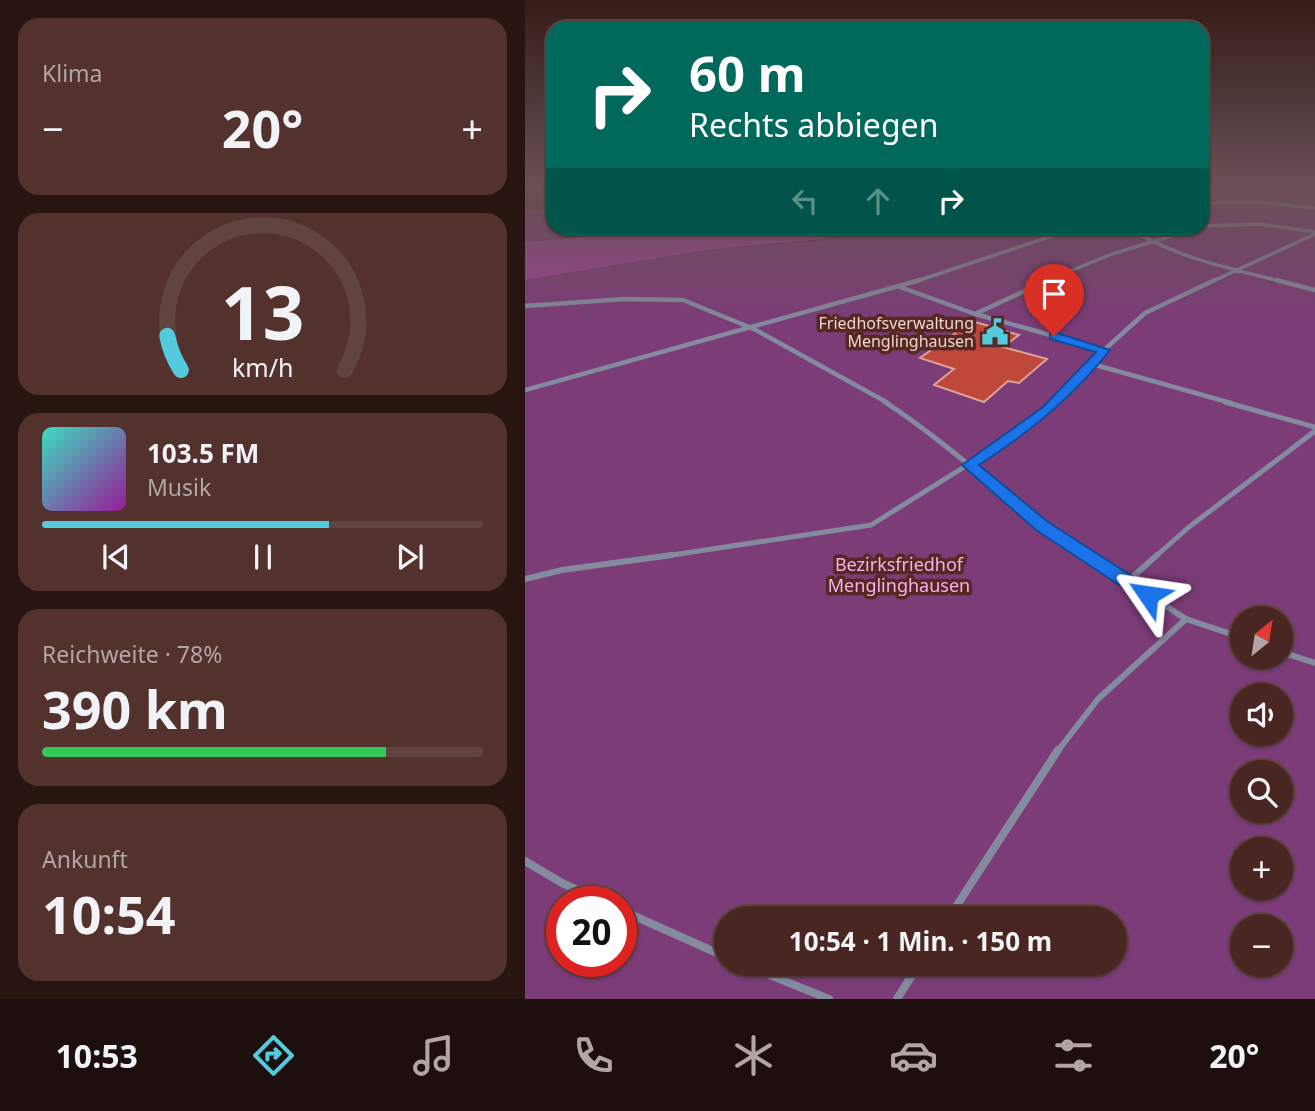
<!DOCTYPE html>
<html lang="de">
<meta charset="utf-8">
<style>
:root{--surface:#492621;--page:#53322e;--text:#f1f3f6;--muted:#b1a5a5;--line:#61433f;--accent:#54cadd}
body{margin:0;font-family:"Noto Sans",sans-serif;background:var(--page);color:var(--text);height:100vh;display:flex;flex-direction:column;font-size:26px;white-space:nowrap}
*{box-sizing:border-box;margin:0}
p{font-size:23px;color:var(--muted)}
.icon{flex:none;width:38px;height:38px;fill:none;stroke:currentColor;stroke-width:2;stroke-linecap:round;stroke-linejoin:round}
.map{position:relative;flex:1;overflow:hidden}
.drawer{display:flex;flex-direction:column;gap:18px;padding:18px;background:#281512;width:525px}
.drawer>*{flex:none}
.top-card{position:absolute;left:21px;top:21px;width:663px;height:214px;border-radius:21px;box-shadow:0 2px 5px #0004,0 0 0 2px var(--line);background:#00695c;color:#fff;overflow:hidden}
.needle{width:46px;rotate:30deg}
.tools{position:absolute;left:705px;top:606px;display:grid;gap:14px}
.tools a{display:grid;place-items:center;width:63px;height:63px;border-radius:50%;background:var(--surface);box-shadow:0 2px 5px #0004,0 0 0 2px var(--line);font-size:35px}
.speed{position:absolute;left:21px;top:886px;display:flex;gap:14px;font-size:35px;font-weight:700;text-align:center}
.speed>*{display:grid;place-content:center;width:91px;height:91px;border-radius:50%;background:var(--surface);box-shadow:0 2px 5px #0004,0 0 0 2px var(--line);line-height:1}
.speed .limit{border:10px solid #d22;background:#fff;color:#111}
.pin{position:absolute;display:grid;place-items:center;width:60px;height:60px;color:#fff;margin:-72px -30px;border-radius:50% 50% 50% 0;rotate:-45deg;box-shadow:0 0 7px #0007}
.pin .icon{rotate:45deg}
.me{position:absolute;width:77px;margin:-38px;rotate:302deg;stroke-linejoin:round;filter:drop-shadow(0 0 5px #0008)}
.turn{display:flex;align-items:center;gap:24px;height:147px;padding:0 28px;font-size:32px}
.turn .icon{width:91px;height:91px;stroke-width:2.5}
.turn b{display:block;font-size:49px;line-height:60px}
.lanes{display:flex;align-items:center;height:66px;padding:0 28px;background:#0003;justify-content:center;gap:35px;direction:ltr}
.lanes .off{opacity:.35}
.big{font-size:52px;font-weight:700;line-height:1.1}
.drawer .card{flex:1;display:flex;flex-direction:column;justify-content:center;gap:10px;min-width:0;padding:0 24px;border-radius:21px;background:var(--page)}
.drawer .dial{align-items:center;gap:0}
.dial svg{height:182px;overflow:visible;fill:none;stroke:var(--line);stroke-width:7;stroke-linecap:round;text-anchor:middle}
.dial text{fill:var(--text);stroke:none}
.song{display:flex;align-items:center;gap:21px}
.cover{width:84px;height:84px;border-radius:10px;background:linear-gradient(135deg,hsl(170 70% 55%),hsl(300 70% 35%))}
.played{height:7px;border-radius:4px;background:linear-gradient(90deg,var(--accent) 65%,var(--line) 65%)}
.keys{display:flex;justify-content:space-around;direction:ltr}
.heat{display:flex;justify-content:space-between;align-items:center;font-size:38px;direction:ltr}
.charge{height:10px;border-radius:5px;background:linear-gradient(90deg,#34c759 78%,var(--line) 0)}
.trip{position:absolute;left:189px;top:906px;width:413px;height:70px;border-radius:35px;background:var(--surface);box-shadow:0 2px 5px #0004,0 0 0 2px var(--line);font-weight:700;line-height:70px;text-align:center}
.tab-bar{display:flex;height:112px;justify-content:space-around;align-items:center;background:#1d0f0d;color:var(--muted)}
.tab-bar .icon{width:49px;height:49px}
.tab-bar .current{color:var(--accent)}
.tab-bar b{font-size:32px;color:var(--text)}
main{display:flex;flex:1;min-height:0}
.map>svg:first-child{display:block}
.green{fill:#7b3c78;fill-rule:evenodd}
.forest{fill:#9b4496}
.building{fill:#bf483a;stroke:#daa299;stroke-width:2}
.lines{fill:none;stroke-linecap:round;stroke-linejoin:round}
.service-far4{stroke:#848b9f;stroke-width:3.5}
.service-far3{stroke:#848b9f;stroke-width:4.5}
.service-far2{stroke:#848b9f;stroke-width:5}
.service-far1{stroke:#848b9f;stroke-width:6}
.service{stroke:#848b9f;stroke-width:8}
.route{fill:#1a73e8;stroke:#114b97;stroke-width:2}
.labels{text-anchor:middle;stroke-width:7;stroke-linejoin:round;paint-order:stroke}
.far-poi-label{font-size:16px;fill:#efd2cc;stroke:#552822;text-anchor:end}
.park-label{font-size:18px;fill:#f4b1ef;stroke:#552822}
</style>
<main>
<section class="drawer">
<div class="card"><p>Klima</p>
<div class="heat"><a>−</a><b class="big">20°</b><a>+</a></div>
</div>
<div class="card dial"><svg viewBox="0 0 100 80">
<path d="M14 69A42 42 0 1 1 86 69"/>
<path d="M14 69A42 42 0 0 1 8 54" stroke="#54cadd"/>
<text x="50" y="56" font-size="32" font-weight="700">13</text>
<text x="50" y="72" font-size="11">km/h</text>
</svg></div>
<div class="card">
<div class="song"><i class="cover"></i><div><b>103.5 FM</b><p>Musik</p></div></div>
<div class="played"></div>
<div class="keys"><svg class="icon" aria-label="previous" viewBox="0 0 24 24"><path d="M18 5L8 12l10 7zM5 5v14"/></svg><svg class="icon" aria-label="pause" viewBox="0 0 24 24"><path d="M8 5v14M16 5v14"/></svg><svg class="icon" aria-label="next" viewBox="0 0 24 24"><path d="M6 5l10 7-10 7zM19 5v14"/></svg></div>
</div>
<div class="card"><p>Reichweite · 78%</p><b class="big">390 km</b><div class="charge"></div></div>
<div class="card"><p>Ankunft</p><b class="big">10:54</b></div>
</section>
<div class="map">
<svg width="790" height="999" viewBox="0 0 790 999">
<rect width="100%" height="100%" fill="#61332c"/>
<path class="green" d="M790 188V999H0V280L184 250 298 240 371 228H677V193ZM718 618H756V656H718ZM718 695H756V733H718ZM718 772H756V810H718ZM718 849H756V887H718ZM37 901H96V961H37ZM201 919H590V964H201ZM718 926H756V964H718Z
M28 210V228H61L55 236 0 242V211Z"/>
<path class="forest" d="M62 228H368L297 239 183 250 0 280V242L55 237Z"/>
<path class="building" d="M447 321 494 335 478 347 522 359 494 383 483 381 459 402 409 385 429 369 395 358Z"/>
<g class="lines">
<path class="service-far4" d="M677 203 729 202 790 208
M677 226 735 224 790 232
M603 228C650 257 705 269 759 282
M389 282 551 228
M519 282 587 254 673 228
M686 282 790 234"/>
<path class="service-far3" d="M751 280 790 290
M375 287 450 314 579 350
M0 306 99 299 158 300 229 329 363 403
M450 314 523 280
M567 364 706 403
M0 390 395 280
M529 403 579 350 620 313 690 280"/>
<path class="service-far2" d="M360 402C432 449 492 510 564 557
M700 402 790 427
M134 557 346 525 489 436 531 402
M630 557 664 527 790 431"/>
<path class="service-far1" d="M561 555 661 619 718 638
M0 579 37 570 147 555
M602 582 632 555
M756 652 790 663
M532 752 573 699 661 619"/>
<path class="service" d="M0 861 37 883 77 901
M96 910 201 957
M423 919 533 750
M217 964 304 999
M372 999 394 964"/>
</g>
<linearGradient id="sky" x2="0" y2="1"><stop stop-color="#351c18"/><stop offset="0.57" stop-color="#6a5056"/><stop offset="1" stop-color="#6a5056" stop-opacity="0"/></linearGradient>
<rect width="790" height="326" fill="url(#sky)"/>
<path class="route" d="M529 332 585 350C548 397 504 433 454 465L523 522 630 591 632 595 630 600H617L511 530 437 465 518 407 571 352 525 339V333Z"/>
<defs>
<g id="civic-bare" transform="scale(2.1)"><path d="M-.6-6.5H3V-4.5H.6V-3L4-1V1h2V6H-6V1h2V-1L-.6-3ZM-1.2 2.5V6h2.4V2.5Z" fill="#54cadd" stroke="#552822" stroke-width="2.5" paint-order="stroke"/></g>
</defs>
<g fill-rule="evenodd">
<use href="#civic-bare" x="470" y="332"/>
</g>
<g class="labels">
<g class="far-poi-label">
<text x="449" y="329">Friedhofsverwaltung<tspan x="449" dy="18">Menglinghausen</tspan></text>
</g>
<g class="park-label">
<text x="374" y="571">Bezirksfriedhof<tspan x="374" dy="21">Menglinghausen</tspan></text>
</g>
</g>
</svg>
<div class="tools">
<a><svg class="needle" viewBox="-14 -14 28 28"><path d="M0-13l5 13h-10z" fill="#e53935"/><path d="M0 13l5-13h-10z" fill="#b1a5a5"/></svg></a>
<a><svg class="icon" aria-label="sound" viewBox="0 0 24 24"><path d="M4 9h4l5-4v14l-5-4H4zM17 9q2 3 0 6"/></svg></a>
<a><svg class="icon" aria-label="search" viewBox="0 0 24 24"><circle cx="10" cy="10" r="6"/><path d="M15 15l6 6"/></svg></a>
<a>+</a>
<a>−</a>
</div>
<div class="speed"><div class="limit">20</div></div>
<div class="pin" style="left:529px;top:336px;background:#d93025"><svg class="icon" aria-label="arrive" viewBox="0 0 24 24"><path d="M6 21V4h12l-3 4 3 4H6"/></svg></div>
<svg class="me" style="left:623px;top:595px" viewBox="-20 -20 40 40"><path d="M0-17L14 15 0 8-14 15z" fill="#1a73e8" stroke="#fff" stroke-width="4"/></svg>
<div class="trip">10:54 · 1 Min. · 150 m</div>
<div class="top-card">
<div class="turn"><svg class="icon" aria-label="right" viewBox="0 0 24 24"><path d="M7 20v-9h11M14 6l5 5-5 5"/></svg><div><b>60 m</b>Rechts abbiegen</div></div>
<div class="lanes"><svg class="icon off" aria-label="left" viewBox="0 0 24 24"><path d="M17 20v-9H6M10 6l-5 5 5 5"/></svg><svg class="icon off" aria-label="ahead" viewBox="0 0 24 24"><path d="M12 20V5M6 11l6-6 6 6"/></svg><svg class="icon" aria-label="right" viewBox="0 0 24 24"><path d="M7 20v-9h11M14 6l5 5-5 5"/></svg></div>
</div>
</div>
</main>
<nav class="tab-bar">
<b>10:53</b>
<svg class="icon current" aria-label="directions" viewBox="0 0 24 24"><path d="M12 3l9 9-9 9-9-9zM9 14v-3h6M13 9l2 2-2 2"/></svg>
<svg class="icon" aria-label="music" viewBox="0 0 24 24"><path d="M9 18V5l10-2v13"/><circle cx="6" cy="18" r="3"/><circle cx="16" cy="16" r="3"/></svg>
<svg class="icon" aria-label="phone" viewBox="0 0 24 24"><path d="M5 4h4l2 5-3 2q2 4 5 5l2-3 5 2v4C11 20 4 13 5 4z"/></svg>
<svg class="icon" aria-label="climate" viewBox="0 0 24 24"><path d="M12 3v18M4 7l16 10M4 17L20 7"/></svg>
<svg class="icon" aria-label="car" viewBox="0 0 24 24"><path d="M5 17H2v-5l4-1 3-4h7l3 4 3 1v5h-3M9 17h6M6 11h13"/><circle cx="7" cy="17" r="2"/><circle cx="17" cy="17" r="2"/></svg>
<svg class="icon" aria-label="filters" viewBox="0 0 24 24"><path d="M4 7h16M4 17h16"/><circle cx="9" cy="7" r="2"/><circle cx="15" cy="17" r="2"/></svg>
<b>20°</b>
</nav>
